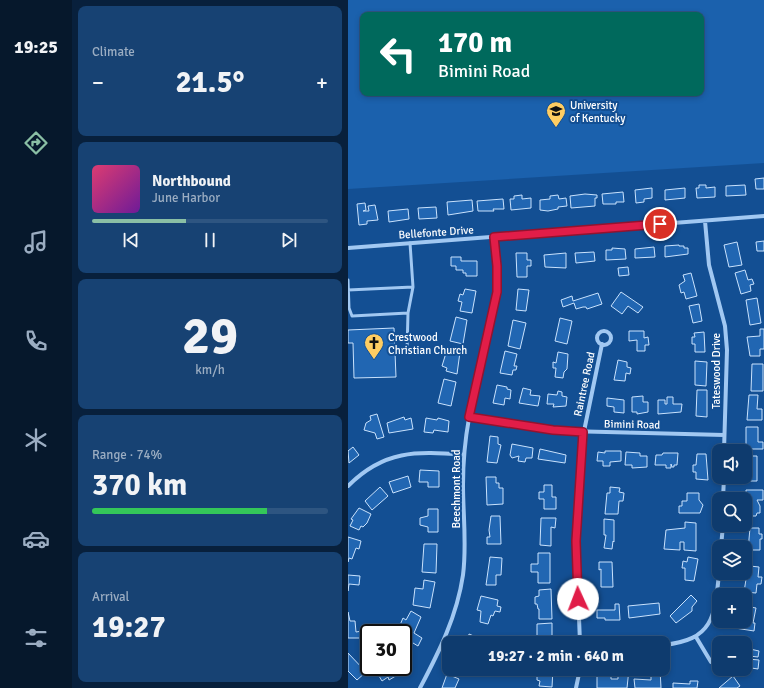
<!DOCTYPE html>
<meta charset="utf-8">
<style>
:root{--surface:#0e3b6e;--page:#174273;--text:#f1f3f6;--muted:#9badc2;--line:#2e5581;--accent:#8abfa5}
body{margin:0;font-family:Signika,sans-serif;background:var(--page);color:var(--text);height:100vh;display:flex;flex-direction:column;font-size:15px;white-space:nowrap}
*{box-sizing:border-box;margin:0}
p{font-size:13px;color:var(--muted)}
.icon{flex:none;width:22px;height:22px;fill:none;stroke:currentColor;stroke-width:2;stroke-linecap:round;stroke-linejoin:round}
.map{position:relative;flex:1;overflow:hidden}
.panel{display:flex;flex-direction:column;gap:6px;padding:6px;background:#08203c;width:276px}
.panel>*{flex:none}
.top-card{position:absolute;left:12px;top:12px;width:344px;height:84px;border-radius:8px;box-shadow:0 2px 6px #0003,0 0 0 1px var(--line);background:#00695c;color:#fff;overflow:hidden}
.fabs{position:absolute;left:364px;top:444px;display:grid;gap:8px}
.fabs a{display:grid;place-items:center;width:40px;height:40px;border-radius:8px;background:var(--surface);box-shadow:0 2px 6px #0003,0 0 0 1px var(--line);font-size:20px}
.speed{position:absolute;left:12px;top:624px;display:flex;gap:8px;font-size:20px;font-weight:700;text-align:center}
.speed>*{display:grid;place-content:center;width:52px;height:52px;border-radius:50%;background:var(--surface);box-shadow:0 2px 6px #0003,0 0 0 1px var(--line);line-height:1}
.speed .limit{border:2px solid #111;border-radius:6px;background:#fff;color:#111}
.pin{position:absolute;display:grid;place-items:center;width:34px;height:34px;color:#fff;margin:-17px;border:2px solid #fff;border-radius:50%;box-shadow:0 1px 4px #0007}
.me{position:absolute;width:44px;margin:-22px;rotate:358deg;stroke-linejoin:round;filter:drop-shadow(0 0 3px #0008)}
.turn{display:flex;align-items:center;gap:14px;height:84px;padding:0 12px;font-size:18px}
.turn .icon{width:52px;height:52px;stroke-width:2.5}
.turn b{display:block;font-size:28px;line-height:34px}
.big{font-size:30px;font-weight:700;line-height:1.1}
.panel .tile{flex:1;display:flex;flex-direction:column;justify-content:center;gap:6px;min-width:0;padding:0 14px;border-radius:8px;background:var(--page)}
.panel .dial{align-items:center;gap:0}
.dial b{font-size:52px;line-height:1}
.song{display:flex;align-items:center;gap:12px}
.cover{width:48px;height:48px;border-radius:6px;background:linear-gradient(135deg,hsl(340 70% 55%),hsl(280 70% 35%))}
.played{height:4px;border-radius:2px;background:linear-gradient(90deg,var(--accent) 40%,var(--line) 40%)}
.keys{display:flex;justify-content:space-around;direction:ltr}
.heat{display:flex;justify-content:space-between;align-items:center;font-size:22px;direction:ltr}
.charge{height:6px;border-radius:3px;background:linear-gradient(90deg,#34c759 74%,var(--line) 0)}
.trip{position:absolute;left:94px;top:636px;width:228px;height:40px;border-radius:8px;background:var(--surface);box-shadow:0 2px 6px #0003,0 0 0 1px var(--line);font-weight:700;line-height:40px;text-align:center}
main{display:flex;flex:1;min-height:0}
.tabs{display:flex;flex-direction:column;width:72px;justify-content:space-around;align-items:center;background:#06182c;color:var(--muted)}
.tabs .icon{width:28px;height:28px}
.tabs .on{color:var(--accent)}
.tabs b{font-size:18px;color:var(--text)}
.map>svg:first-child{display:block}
.green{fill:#1b61ad;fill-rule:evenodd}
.building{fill:#2166b2;stroke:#c9e2fd}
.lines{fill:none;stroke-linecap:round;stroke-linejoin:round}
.lane{stroke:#a1c8f2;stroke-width:3}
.street{stroke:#a1c8f2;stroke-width:4}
.route-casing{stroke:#92132f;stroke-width:10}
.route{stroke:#e11d48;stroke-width:7}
.labels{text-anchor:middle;stroke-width:4;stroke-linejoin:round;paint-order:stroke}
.poi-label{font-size:11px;fill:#fff;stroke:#134f93;text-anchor:start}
.street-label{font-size:11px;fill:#fff;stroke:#134f93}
</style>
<main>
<nav class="tabs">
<b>19:25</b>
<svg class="icon on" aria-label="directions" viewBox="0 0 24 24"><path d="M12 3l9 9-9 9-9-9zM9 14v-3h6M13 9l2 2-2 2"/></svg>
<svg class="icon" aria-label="music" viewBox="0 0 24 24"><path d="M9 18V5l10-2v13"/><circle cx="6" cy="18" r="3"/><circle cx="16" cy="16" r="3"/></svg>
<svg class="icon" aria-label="phone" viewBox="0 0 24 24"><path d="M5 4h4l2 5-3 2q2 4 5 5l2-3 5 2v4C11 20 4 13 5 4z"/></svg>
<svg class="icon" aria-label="climate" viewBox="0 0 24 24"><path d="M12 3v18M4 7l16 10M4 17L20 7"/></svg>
<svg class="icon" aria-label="car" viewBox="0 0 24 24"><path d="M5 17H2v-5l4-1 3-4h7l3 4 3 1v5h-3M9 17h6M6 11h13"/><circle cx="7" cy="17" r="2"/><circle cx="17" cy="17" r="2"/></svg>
<svg class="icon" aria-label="filters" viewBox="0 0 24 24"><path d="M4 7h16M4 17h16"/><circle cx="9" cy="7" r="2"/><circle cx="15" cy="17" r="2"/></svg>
</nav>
<section class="panel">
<div class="tile"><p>Climate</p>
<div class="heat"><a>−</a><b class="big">21.5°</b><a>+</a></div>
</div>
<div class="tile">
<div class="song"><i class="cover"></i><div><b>Northbound</b><p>June Harbor</p></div></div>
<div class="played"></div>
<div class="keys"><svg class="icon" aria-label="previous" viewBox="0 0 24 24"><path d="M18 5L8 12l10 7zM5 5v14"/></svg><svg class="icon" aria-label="pause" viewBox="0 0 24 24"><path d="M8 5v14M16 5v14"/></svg><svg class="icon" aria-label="next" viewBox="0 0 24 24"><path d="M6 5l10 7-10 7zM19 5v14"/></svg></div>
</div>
<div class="tile dial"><b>29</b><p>km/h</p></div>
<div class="tile"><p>Range · 74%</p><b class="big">370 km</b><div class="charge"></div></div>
<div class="tile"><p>Arrival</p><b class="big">19:27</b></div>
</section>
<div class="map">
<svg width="416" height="688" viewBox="0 0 416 688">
<rect width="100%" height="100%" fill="#134f93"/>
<path class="green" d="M0 0H416V163L0 189ZM15 15H353V93H15Z"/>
<path class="building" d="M416 178V189H408L407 179Z
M351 185H358V188L367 187V197L349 198 348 188H351Z
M397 185 398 195 378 196V186Z
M304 188V198L296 199V202L288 203 287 190Z
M337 188V198L317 200V190Z
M275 192 276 202H268V204H255L254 194Z
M237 194 249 195V198H247V206L223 208 222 196Z
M174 195V199L183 198V208L163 210 162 199H166V196Z
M210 195 211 199 218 198 219 206 210 207V209L200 211 192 210V200L202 199V196Z
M155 199 156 209H145L146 211H130L129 201Z
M124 200 125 211 100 215 99 202Z
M17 203 18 210 15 211H21L20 206 27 205 30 220 19 221V224L11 225 9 204Z
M88 207 89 218 71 219 70 208Z
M60 209 61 219 41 222 40 211Z
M416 241V251H409L408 242Z
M389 242 394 265 381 267 376 245Z
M331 245V246H336V248H340V254L317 257V246Z
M306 247 307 257 287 258V249Z
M264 248 277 249 278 259 258 260V250H264Z
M246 252 247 261 228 263 227 253Z
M168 253H179V260H183V266H179V277H169Z
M218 253V268L197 267 196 255Z
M103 257H113V261H129V276H118V273H115V270H108V266H103Z
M280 267 281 275 271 276 270 268Z
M397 270 400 280 404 279 406 284 402 285 403 291 393 294 387 273Z
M343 273 349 296 338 299 336 292 333 293 331 285 337 281 335 275Z
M117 289 128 291 124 313 112 311 114 302 110 301 112 294 115 295Z
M170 289 181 290 178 311 168 310Z
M273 292 295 307 290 313 280 306 274 314 263 306Z
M250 293 254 304 239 309 238 307H235L228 309 226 303 215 307 213 300 224 296 225 301Z
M409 298 413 323 402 325 398 300Z
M351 304 354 321 345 323 341 306Z
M108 317 119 320 115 344 102 341Z
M212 318 224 321 219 344 207 341Z
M165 320 178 323 172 349 160 346Z
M46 328 48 377 6 378 5 343H0V330Z
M412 329H416V349H412V356H402L399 337 412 336Z
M281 331H296V338L300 337 301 345H297V351H289V340L281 341Z
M356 332 357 352H347V344H344V337H347L346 333Z
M104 350 112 352 109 374 98 371 99 368 94 366 98 353 103 354Z
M157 351 169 354 166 366H169L168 370H165L164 375 152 373Z
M210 352 220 354 219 369 216 372 215 378 207 377 208 368H205V362L208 363Z
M270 360 279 362V367L283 368 282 374 278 373 277 381 266 380Z
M347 361 359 362 358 386 347 385Z
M404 364H415V391H403Z
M96 379 108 382 103 406 90 403Z
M149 385 159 387V389L163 390 162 399 157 398 156 405 145 403Z
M175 388 183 390 182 395 192 396 190 406 171 403Z
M349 390H359V417L348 416Z
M210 391 214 392V396L219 397 218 406 205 407 206 404H199L200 394 209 395Z
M401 395H410L409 409H414V420H399Z
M295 396V402H300V412L289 414V412H284V397Z
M319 397H325V404H334L333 412 310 414V400H317V404H319Z
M259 398 276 400V413L266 412V407L259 406Z
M29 414 36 437 29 439 27 433 16 430 18 423 23 420 22 416Z
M56 417 57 420 63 418 65 429 41 433 39 423Z
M78 418 89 420 90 418 101 421 100 432 86 430 85 433 76 432Z
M398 427H410V442H415V449H398Z
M142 436 150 437V444L153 445 149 463 139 462Z
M164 444 185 448 184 458H178L177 462 170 461 171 456 164 458 162 455Z
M5 447 11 455 1 463 0 451Z
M192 449 218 455 217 463 190 459Z
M257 451H273V461L262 462V466H255V461H249L250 452 257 453Z
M278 452 292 453V456H299V467L284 468V465H277Z
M315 453H330L329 465H326V467H324L323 464V468H318V465H307L308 455H314Z
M349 454H358L360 480 348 479V472H345V465H348Z
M399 456H409V481H397V473H400Z
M72 470 91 471V487H80V482H71Z
M60 476 63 487 45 493 41 482Z
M138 477H148V483H151V488H155V504L139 505Z
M196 485H204V497H208V509H196V499H191V492H196Z
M32 487 40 496 24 510 17 501Z
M262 487 272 488 271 492 276 493 275 501H271L270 514H257L259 493H262Z
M398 490H415V500H409L412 506V513H409L408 516H398L396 499H398Z
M339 493H351V500L355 505 352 513H331V506H334V501H339Z
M11 508 23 514 19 523 15 527 13 526 11 530 2 526 5 520 3 519Z
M80 509H90V532H80V527L72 525V518L80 516Z
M143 516H152L153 544H139V537H142L141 530Z
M193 518H208L207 528 203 527V546L192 545Z
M256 519 266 520V542L265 541 264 549 256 548 258 535H256Z
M337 522 348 523V551L336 550V542H332V550L316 549 318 530 337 528Z
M402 528H411V534H414V539H412V550H400Z
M0 537 13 541 11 549 8 548 4 559 1 558 0 562Z
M76 544H89L88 573 74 572Z
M190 553H202V583H190V572H183V564H190Z
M142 557 154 558 153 575H148V585H138Z
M340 557 350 559 346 581 337 580V568H334L335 561 339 562Z
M251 562H264L265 587H253V569L251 570Z
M402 566 411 567 410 577H414L413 584H409L408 593 396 592 399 573H401Z
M0 575 12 576 11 585 1 584 0 591Z
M76 580 87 582 82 608 65 605 67 588 75 589Z
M203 589 204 619H191V609H190L189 604H187V597L191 596V590Z
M343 595 349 601 344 607V611L328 623 322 616Z
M133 596 150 600 149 606 153 607 152 612 147 611 145 616 143 615 140 624 132 622 133 611 129 610Z
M311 603 312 614 281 618 280 606Z
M267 604H271L272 620H257V618H249V610H267Z
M397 606 408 608 405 623H407L406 631 387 628 388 621H397Z
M63 611 73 617 66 633 74 638 70 646 55 637V633H51L55 626 52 625 55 618 58 620Z
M0 612 2 621H7L8 632 14 631V638H0Z
M204 623V643H189V624Z
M121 634 133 639 132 643H119Z
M391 642 403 644 402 649 411 651 410 657 401 656 400 659 411 660 410 669 397 667V643Z
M0 653 18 672 9 680 0 671Z
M55 655 60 664 54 668 56 671 41 680 40 677 34 681 28 671 34 667H55Z
M193 669H205L204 687 191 686 192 681 189 680V674H193Z
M270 669H281L279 688H249V674H263V679H270Z
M303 669H312L313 688H287L286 679 303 680Z
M99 674 111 679 107 688H94Z
M385 676 392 686 389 688H371Z
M342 681H350L349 688H325V683L342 684Z"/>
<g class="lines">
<path class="lane" d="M0 280 1 308 4 316 60 313 65 287 62 243
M0 290 65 287
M59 351 60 313"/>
<path class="street" d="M357 221 361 265 377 326 379 350 376 451
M0 248 416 216
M249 338a7 7 0 1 1 14 0a7 7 0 1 1-14 0Z
M121 417 219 431 376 435
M0 486C36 450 68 451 116 455
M375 499 376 477
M373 547 375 525
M348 637 363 662
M232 643 228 541 234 441 254 344
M315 645C365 640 367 617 371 573
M72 688C91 652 109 616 115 575 119 545 115 515 115 485 115 462 117 440 121 418 127 376 145 334 149 291 150 273 148 255 146 237
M228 688 232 669"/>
</g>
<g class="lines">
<g class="route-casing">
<path id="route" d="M230 599 228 541 235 432 205 430 121 417 149 292V266L146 237 312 224"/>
</g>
<use href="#route" class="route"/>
</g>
<defs>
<g id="university-pin" transform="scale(1)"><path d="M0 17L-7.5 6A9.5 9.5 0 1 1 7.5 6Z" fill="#ffcd62" stroke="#134f93"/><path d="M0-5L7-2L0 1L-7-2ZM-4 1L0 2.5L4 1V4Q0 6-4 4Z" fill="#111"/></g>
<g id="church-pin" transform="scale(1)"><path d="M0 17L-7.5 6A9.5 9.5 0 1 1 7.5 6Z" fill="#ffcd62" stroke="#134f93"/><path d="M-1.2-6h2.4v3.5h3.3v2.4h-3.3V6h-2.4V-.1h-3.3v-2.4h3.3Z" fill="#111"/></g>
</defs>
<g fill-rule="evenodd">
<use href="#university-pin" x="208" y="111"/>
<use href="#church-pin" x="26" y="343"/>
</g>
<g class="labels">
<g class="poi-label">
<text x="222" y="109">University<tspan x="222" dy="13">of Kentucky</tspan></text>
<text x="40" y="341">Crestwood<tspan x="40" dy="13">Christian Church</tspan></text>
</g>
<g class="street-label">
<text transform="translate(88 232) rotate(-4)" y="4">Bellefonte Drive</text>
<text transform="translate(368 371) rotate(-90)" y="4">Tateswood Drive</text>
<text transform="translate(236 384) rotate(-78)" y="4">Raintree Road</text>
<text transform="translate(284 424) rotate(1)" y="4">Bimini Road</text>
<text transform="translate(108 489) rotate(-90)" y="4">Beechmont Road</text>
</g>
</g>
</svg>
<div class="fabs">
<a><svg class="icon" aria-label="sound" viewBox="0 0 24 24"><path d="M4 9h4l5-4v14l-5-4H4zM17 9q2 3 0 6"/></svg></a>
<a><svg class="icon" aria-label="search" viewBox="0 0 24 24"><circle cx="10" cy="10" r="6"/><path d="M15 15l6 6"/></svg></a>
<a><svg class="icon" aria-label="layers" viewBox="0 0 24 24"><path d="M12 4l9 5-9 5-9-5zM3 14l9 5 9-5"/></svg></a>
<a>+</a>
<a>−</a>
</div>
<div class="speed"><div class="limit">30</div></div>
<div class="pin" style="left:312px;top:224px;background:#d93025"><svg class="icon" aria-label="arrive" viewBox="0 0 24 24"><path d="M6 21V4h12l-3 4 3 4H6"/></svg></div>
<svg class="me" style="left:230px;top:599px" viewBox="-20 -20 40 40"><circle r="19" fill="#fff"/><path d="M0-13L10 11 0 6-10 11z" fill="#e11d48"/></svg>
<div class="trip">19:27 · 2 min · 640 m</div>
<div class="top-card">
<div class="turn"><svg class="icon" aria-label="left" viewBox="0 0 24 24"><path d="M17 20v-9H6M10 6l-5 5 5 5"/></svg><div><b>170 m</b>Bimini Road</div></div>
</div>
</div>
</main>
